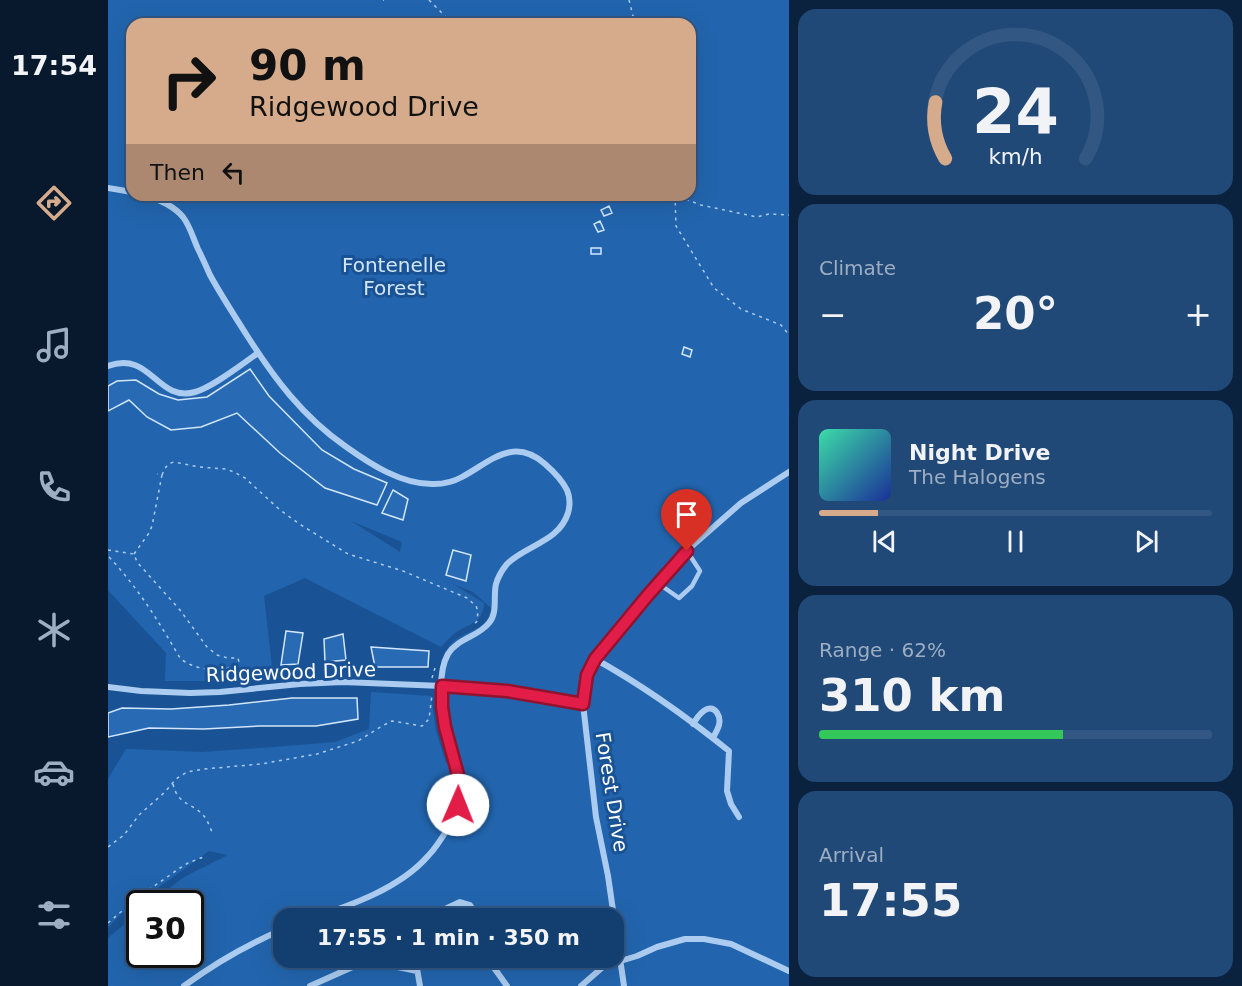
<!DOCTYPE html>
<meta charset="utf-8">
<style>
:root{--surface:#133e70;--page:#204978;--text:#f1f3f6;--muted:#9daec3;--line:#325783;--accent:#d6ab8b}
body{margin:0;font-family:"DejaVu Sans",sans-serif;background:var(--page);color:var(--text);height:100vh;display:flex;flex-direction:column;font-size:22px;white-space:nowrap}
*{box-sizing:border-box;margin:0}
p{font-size:20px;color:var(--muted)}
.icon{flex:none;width:33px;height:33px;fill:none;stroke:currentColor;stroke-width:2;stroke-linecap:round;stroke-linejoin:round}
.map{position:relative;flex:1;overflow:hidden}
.sheet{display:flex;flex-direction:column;gap:9px;padding:9px;background:#0a223e;width:453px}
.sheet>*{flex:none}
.guide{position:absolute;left:18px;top:18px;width:570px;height:183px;border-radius:18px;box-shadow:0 6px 24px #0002,0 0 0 2px var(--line);background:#d6ab8b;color:#111;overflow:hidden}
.speed{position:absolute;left:18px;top:890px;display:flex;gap:12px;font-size:30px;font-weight:700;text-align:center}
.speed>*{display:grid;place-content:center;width:78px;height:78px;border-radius:50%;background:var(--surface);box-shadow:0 6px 24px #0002,0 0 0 2px var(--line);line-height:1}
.speed .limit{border:3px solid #111;border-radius:9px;background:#fff;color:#111}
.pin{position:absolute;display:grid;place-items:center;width:51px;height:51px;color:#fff;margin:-62px -26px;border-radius:50% 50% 50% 0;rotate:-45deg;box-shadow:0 0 6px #0007}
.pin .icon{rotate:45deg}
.me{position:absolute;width:66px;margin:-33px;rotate:1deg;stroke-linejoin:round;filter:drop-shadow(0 0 4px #0008)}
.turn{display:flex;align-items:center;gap:21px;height:126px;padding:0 24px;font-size:27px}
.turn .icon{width:78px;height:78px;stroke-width:2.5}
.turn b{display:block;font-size:42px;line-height:51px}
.then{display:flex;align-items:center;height:57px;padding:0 24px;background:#0003;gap:12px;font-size:22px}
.big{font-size:45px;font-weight:800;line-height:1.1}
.sheet .tile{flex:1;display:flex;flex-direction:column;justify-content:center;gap:9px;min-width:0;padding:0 21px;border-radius:18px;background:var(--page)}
.sheet .dial{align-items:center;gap:0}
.dial svg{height:156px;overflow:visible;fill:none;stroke:var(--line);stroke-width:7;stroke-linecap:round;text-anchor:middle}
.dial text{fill:var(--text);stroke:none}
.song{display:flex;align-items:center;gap:18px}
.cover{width:72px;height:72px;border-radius:9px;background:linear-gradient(135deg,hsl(160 70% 55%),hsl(230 70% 35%))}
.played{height:6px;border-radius:3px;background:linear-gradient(90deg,var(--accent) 15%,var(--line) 15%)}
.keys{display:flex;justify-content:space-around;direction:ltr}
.heat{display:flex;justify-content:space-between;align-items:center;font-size:33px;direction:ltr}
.charge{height:9px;border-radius:4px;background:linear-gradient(90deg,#34c759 62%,var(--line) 0)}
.trip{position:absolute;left:165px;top:908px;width:351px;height:60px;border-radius:18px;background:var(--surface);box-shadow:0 6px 24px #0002,0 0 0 2px var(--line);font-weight:800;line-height:60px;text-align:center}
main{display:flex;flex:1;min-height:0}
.menu{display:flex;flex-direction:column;width:108px;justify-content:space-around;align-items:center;background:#08192d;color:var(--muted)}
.menu .icon{width:42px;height:42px}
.menu .active{color:var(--accent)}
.menu b{font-size:27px;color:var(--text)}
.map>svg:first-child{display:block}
.green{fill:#2265ae;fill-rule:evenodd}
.building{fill:#286ab3;stroke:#d2e6fb;stroke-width:1.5}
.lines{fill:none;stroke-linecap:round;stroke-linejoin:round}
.path{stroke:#abccf0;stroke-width:1.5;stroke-dasharray:3 4.5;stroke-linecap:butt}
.service{stroke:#abccf0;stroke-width:4.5}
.minor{stroke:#abccf0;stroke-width:6}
.route-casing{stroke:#92132f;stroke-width:15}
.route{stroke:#e11d48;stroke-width:10}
.labels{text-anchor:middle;stroke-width:6;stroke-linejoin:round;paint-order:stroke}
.park-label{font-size:20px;fill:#d2e6fb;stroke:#195395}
.street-label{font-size:20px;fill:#fff;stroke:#195395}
</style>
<main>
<nav class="menu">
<b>17:54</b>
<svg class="icon active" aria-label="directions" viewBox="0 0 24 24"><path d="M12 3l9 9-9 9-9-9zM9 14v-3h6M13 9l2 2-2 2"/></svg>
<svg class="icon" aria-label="music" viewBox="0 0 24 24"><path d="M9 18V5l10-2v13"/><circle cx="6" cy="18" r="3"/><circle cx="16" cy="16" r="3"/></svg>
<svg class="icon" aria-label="phone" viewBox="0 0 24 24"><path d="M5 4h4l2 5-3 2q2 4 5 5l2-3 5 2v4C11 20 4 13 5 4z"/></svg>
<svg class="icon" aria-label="climate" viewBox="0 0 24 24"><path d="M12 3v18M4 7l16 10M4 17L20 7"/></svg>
<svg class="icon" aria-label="car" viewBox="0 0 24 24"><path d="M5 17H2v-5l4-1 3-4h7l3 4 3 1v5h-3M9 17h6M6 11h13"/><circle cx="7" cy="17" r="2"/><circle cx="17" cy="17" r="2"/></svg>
<svg class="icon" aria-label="filters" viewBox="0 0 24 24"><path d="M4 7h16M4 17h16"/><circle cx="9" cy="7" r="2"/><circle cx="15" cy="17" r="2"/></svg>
</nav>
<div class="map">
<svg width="681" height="986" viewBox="0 0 681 986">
<rect width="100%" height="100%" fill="#195395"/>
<path class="green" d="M0 0H681V986H0V938L31 912 32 954H82V903H42L76 877 120 855 101 851 12 915 0 928V779L18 749 94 752 166 747 227 742 261 729 263 692 323 696 328 731 338 763 340 760C335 744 329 727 328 710 328 706 330 701 331 697 332 677 329 659 343 644 358 628 379 633 383 608L365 592 345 584 376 603C375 624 361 623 347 633 342 637 338 642 333 647L197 578 156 596 165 676 107 681H57L58 653 0 590ZM24 24H582V195H24ZM243 521 294 542 292 552ZM176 918H506V957H176Z"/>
<path class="building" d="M501 206 504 213 496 216 493 210Z
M492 221 496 230 490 232 486 224Z
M483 248H493V254H483Z
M576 347 584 350 582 357 574 354Z
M142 369 161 396 214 450 246 469 279 483 269 505 217 488 172 453 129 413 93 427 63 430 39 417 21 400 0 411V386L9 381 28 380 51 394 70 400 99 397Z
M285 490 300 499 295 520 274 513Z
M345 550 363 555 358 581 338 575Z
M178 631 195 633 190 664 173 665Z
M235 634 238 660 217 662 216 639Z
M263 647 321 651 320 667H267Z
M184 698H249L250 719 208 726H151L96 729 41 728 0 737V713L14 708 63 709 121 705Z"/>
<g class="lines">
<path class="path" d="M275 0H276
M321 0 339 18 348 24
M521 0 527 24
M567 195 568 226 606 288 633 309 673 325 681 335
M572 195 577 199 593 205 649 217 661 214 681 215
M54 475C57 469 58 464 66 462L91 467 118 469 126 472 137 478 172 510 193 525 240 554 295 571 359 598 368 606 370 611 369 621 365 626
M0 550 26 554 29 562 72 610 99 647 109 655 120 658H130L131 662C119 675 84 670 72 658 51 622 29 586 0 556
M26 554 41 533 44 526 54 475 49 474
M324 678 327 668
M65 784C70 806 84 802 96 816 100 821 102 828 105 834
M0 847 16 835 31 815 57 792 68 779 79 772 96 769 153 764 209 754 250 741 274 726 284 721 314 726 321 719 324 695
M0 923 29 898 72 868 80 863 98 856"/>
<path class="service" d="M551 584 571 598 584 586 592 571 579 551"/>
<path class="minor" d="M0 188 24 192
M36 195C50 199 65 205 75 217 82 226 85 238 90 249 94 257 98 266 102 275 113 295 126 315 138 334 166 378 194 416 237 446 262 464 294 485 326 484 336 484 345 482 354 477 382 462 405 436 437 464 445 471 454 480 459 490 462 497 462 506 460 513 451 542 418 545 399 564 394 570 390 577 388 584 385 596 390 613 381 623 370 637 350 638 340 654 327 677 335 721 342 745 345 758 351 771 353 784 354 800 347 814 340 828 334 838 328 848 320 856 292 888 244 905 204 918
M0 366C43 350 49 403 87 392 105 387 134 364 150 353
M487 659C534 685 579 717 621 751L619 791 623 804 631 817
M0 687 33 691 82 693 112 692 192 684 235 682 334 686 399 691 475 704
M585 724C589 718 592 712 599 709 608 706 613 717 611 725 610 729 607 734 605 738
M326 918 337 909 352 902 362 905 370 918
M307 957 312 986
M381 957 384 965 399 986
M261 961 309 971
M76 986C107 963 140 944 176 929
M202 986 267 957
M473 986 496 966 529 956 549 947 577 939H596L623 944 681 971
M516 986 500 876 488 817 475 704 479 675 487 659 498 645 584 546 633 503 681 472"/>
</g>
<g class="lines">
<g class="route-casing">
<path id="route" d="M350 805 353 786 337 727 334 707V686L399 691 475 704 479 675 487 659 540 595 579 551"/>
</g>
<use href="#route" class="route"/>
</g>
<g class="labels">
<g class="park-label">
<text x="286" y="272">Fontenelle<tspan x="286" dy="23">Forest</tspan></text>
</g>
<g class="street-label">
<text transform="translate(183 672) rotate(-2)" y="7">Ridgewood Drive</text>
<text transform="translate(504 792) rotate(81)" y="7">Forest Drive</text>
</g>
</g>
</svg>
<div class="speed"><div class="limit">30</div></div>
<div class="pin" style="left:579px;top:551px;background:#d93025"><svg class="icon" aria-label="arrive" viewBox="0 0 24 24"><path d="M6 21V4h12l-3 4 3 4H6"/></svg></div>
<svg class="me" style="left:350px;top:805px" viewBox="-20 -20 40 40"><circle r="19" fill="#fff"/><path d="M0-13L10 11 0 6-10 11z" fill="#e11d48"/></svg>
<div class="trip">17:55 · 1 min · 350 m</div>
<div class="guide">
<div class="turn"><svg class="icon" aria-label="right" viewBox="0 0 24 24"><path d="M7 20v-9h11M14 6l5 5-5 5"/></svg><div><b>90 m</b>Ridgewood Drive</div></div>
<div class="then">Then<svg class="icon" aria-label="left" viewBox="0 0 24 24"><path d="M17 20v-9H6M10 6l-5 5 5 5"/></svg></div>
</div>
</div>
<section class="sheet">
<div class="tile dial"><svg viewBox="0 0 100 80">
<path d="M14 69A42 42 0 1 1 86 69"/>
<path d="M14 69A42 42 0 0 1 9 40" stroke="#d6ab8b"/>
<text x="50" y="56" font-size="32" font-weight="700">24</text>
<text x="50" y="72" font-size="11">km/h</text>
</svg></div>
<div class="tile"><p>Climate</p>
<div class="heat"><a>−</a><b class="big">20°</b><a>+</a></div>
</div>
<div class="tile">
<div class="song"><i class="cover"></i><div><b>Night Drive</b><p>The Halogens</p></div></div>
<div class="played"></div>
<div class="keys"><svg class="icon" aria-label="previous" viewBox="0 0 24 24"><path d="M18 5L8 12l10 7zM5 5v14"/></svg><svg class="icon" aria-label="pause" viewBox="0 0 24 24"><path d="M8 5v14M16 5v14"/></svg><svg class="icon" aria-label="next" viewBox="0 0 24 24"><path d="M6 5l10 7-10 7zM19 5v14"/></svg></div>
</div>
<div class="tile"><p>Range · 62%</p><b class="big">310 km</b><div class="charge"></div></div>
<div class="tile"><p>Arrival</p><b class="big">17:55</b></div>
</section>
</main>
